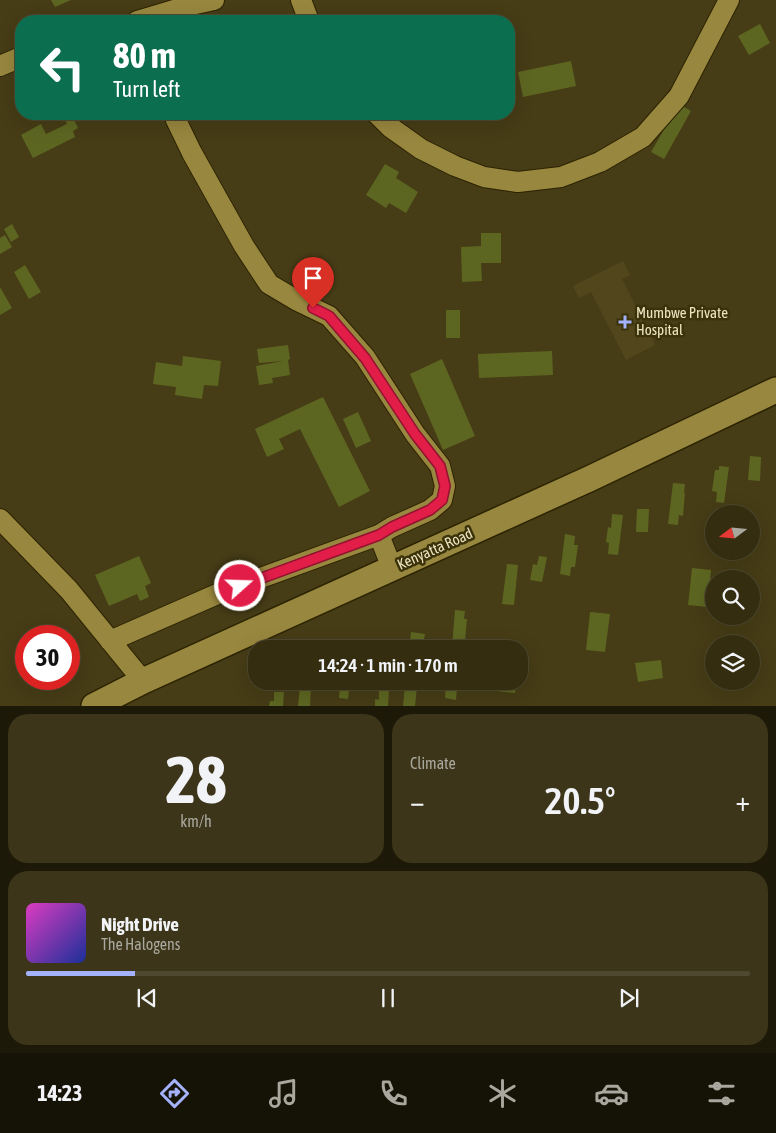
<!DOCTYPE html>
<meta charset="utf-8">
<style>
:root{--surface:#342d10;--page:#3c3519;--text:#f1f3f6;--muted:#a9a89f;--line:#4e4930;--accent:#a4b2fc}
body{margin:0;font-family:"Asap Condensed",sans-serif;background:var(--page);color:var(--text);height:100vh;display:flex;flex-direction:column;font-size:19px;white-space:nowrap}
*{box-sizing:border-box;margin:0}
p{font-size:16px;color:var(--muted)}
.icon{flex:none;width:28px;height:28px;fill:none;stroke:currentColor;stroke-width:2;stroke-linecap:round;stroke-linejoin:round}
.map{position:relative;height:706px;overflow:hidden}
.drawer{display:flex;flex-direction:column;gap:8px;padding:8px;background:#1d1909;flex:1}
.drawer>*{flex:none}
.banner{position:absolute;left:15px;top:15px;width:500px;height:105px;border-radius:20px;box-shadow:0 5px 20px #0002,0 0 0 1px var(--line);background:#0b6e4f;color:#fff;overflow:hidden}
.needle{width:32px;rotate:254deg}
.controls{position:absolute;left:705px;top:505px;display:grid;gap:10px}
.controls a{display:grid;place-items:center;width:55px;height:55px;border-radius:50%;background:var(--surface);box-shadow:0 5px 20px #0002,0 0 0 1px var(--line);font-size:25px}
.speed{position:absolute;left:15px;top:625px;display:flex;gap:10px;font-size:25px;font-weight:700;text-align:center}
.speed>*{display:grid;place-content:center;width:65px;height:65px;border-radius:50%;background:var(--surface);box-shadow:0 5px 20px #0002,0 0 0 1px var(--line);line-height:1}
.speed .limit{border:8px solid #d22;background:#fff;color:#111}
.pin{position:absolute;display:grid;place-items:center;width:42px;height:42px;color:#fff;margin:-51px -21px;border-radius:50% 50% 50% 0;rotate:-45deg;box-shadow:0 0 5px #0007}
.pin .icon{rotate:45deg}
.me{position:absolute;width:55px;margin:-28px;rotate:70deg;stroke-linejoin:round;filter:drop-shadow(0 0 4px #0008)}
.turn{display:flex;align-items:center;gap:18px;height:105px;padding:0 15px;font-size:22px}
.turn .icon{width:65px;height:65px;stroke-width:2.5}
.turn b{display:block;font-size:35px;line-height:42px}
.big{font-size:38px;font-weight:600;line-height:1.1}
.drawer .card{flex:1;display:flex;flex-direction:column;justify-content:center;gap:8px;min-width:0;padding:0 18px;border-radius:20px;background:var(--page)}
.drawer .dial{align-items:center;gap:0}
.dial b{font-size:65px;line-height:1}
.song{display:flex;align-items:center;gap:15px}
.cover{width:60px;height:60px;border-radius:8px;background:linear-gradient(135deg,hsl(310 70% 55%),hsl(230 70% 35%))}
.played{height:5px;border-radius:2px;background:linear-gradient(90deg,var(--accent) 15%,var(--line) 15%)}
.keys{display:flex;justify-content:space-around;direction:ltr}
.heat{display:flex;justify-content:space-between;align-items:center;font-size:28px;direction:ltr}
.drawer .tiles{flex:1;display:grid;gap:8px;grid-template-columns:1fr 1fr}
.card:last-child{grid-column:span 2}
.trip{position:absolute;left:248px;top:640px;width:280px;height:50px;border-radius:20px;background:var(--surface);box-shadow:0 5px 20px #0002,0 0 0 1px var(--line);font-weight:600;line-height:50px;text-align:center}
.tabs{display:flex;height:80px;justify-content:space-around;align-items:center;background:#151206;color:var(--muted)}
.tabs .icon{width:35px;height:35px}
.tabs .selected{color:var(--accent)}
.tabs b{font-size:22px;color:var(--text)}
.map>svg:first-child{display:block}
.built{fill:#52471c}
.building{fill:#5d6621}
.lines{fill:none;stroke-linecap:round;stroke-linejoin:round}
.minor-casing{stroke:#2c2300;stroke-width:22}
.tertiary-casing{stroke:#2c2300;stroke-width:28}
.minor{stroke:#98873e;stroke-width:20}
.tertiary{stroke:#98873e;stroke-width:25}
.route-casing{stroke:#92132f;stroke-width:12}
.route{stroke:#e11d48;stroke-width:9}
.poi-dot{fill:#a4b2fc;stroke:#3b320a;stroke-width:2}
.labels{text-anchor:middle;stroke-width:5;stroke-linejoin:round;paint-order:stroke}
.poi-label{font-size:15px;fill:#ede4c1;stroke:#3b320a;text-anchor:start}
.street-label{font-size:15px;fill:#ede4c1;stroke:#3b320a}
</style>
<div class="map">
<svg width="776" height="706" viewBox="0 0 776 706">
<rect width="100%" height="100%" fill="#463c16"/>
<path class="built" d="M623 261 630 275 622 279 655 345 626 360 591 292 579 298 573 286Z"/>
<path class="building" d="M51 0H71L55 7Z
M760 24 770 43 749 55 738 36Z
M571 61 576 86 523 97 518 72Z
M679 104 691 111 664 159 651 152Z
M67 114H71L78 128 73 131 75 137 33 158 21 135 41 124 46 134 67 124 63 115Z
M385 164 399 172 396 178 418 192 406 213 389 203 386 208 366 195Z
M12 224 19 237 11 242 4 229Z
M481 233H501V263H481L482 281 462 282 461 247 481 246Z
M5 235 12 247 0 254V238Z
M25 265 41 292 29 299 14 272Z
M0 287 12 308 0 315Z
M446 310H460V338H446Z
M288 345 290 359 288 360 290 375 272 378 273 383 259 385 256 366 283 361 259 363 257 349Z
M552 351 553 375 479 378 478 354Z
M183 356 221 361 218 386 204 385 202 399 175 395 176 387 153 384 156 362 182 366Z
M442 359 475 436 443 450 410 374Z
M323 397 370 491 339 507 300 429 279 439 284 449 267 457 255 429Z
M358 412 371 441 356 448 343 419Z
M750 456 761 457 760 481 748 480Z
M719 466 729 467 724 503 716 502 717 492 712 491 715 470H719Z
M673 483 685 484 684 493H685L683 516 679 515 678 525 668 524Z
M637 509H649L648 532H636Z
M612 514 623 515 618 555 608 554 609 543 606 542 608 527 611 528Z
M565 534 575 536 574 545H578L575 567H571L570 576 560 574Z
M139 556 151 583 145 586 149 597 140 601 137 594 109 606 95 575Z
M539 556 547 557 542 582 530 580 533 564 537 565Z
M507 564 518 565 514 605 502 604Z
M692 568 711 570 708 607 688 605Z
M455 610 465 611 464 619H467L465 641H460V648L452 647Z
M590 612 610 614 605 652 586 650Z
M411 632 425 634 422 649H409Z
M384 642 394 643 393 649H384Z
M661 660 663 678 638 682 635 663Z
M340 681H352L351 691H349L348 699 339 698Z
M446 681H461L460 689 457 688 456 700 445 698Z
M497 681H516L515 693 496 691Z
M300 685 311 686 310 706H298Z
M405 685 417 687 415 706H403Z
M379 690 389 691 388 706H375V699L379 700Z
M274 692H284L283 706H269L270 701H274Z"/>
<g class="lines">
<g class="minor-casing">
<path id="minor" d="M301 0 309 21
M137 21 191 5 214 0
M0 66 21 57
M175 114 176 120 192 153 244 246 269 284 296 300 329 316 365 357 415 434 440 466 445 486 442 500 430 510 392 527 379 535 392 568
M377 114 390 127 421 149 455 166 484 177 518 182 561 177 600 162 643 137 679 96 729 0
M0 519 69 590 143 681
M110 641 222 592 379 535"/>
</g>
<g class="tertiary-casing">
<path id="tertiary" d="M94 706 143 681 589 479 776 390"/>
</g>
<use href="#minor" class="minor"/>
<use href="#tertiary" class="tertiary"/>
</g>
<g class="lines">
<g class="route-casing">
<path id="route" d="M240 586 379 535 392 527 430 510 442 500 445 486 440 466 415 434 365 358 329 316 313 308"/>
</g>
<use href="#route" class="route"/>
</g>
<path class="poi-dot" d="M622.5 314.5h5v5h5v5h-5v5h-5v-5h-5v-5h5z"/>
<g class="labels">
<g class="poi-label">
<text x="636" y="318">Mumbwe Private<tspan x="636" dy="17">Hospital</tspan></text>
</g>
<g class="street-label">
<text transform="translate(435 549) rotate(-24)" y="5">Kenyatta Road</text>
</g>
</g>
</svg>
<div class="controls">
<a><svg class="needle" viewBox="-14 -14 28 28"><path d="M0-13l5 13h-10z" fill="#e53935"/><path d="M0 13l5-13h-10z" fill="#a9a89f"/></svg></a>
<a><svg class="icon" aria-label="search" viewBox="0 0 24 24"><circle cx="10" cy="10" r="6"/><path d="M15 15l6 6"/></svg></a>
<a><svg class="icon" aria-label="layers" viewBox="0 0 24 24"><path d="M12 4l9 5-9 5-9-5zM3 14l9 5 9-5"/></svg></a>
</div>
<div class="speed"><div class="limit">30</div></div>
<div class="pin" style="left:313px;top:308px;background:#d93025"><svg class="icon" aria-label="arrive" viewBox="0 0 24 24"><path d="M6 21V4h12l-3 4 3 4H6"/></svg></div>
<svg class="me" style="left:240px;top:586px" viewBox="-20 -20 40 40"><circle r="17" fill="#e11d48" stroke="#fff" stroke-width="3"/><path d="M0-11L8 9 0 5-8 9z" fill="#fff"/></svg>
<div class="trip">14:24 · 1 min · 170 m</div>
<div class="banner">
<div class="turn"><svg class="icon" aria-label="left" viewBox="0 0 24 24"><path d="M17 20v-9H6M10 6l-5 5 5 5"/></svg><div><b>80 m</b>Turn left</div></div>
</div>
</div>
<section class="drawer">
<div class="tiles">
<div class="card dial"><b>28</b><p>km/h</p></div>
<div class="card"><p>Climate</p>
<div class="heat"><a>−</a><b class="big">20.5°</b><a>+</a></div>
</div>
<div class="card">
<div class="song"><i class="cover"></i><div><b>Night Drive</b><p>The Halogens</p></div></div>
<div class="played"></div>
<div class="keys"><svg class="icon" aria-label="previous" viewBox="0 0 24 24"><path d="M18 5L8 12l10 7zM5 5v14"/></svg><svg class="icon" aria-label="pause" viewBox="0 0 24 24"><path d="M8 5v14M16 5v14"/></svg><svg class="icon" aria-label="next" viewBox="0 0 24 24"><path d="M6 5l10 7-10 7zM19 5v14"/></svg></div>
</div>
</div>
</section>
<nav class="tabs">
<b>14:23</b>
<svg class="icon selected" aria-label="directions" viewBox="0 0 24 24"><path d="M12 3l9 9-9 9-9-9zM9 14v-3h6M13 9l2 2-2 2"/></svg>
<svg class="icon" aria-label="music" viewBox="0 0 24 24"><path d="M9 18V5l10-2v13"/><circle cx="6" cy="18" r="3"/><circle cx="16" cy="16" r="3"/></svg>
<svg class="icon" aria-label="phone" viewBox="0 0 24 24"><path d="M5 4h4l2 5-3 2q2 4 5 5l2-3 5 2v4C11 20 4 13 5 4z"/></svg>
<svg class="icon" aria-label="climate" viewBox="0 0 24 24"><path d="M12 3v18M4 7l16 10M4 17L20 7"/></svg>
<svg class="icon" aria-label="car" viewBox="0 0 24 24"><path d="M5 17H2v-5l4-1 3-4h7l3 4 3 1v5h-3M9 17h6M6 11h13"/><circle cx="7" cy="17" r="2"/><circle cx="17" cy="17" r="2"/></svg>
<svg class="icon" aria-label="filters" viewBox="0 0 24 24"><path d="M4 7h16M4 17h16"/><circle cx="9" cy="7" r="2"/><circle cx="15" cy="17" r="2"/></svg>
</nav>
